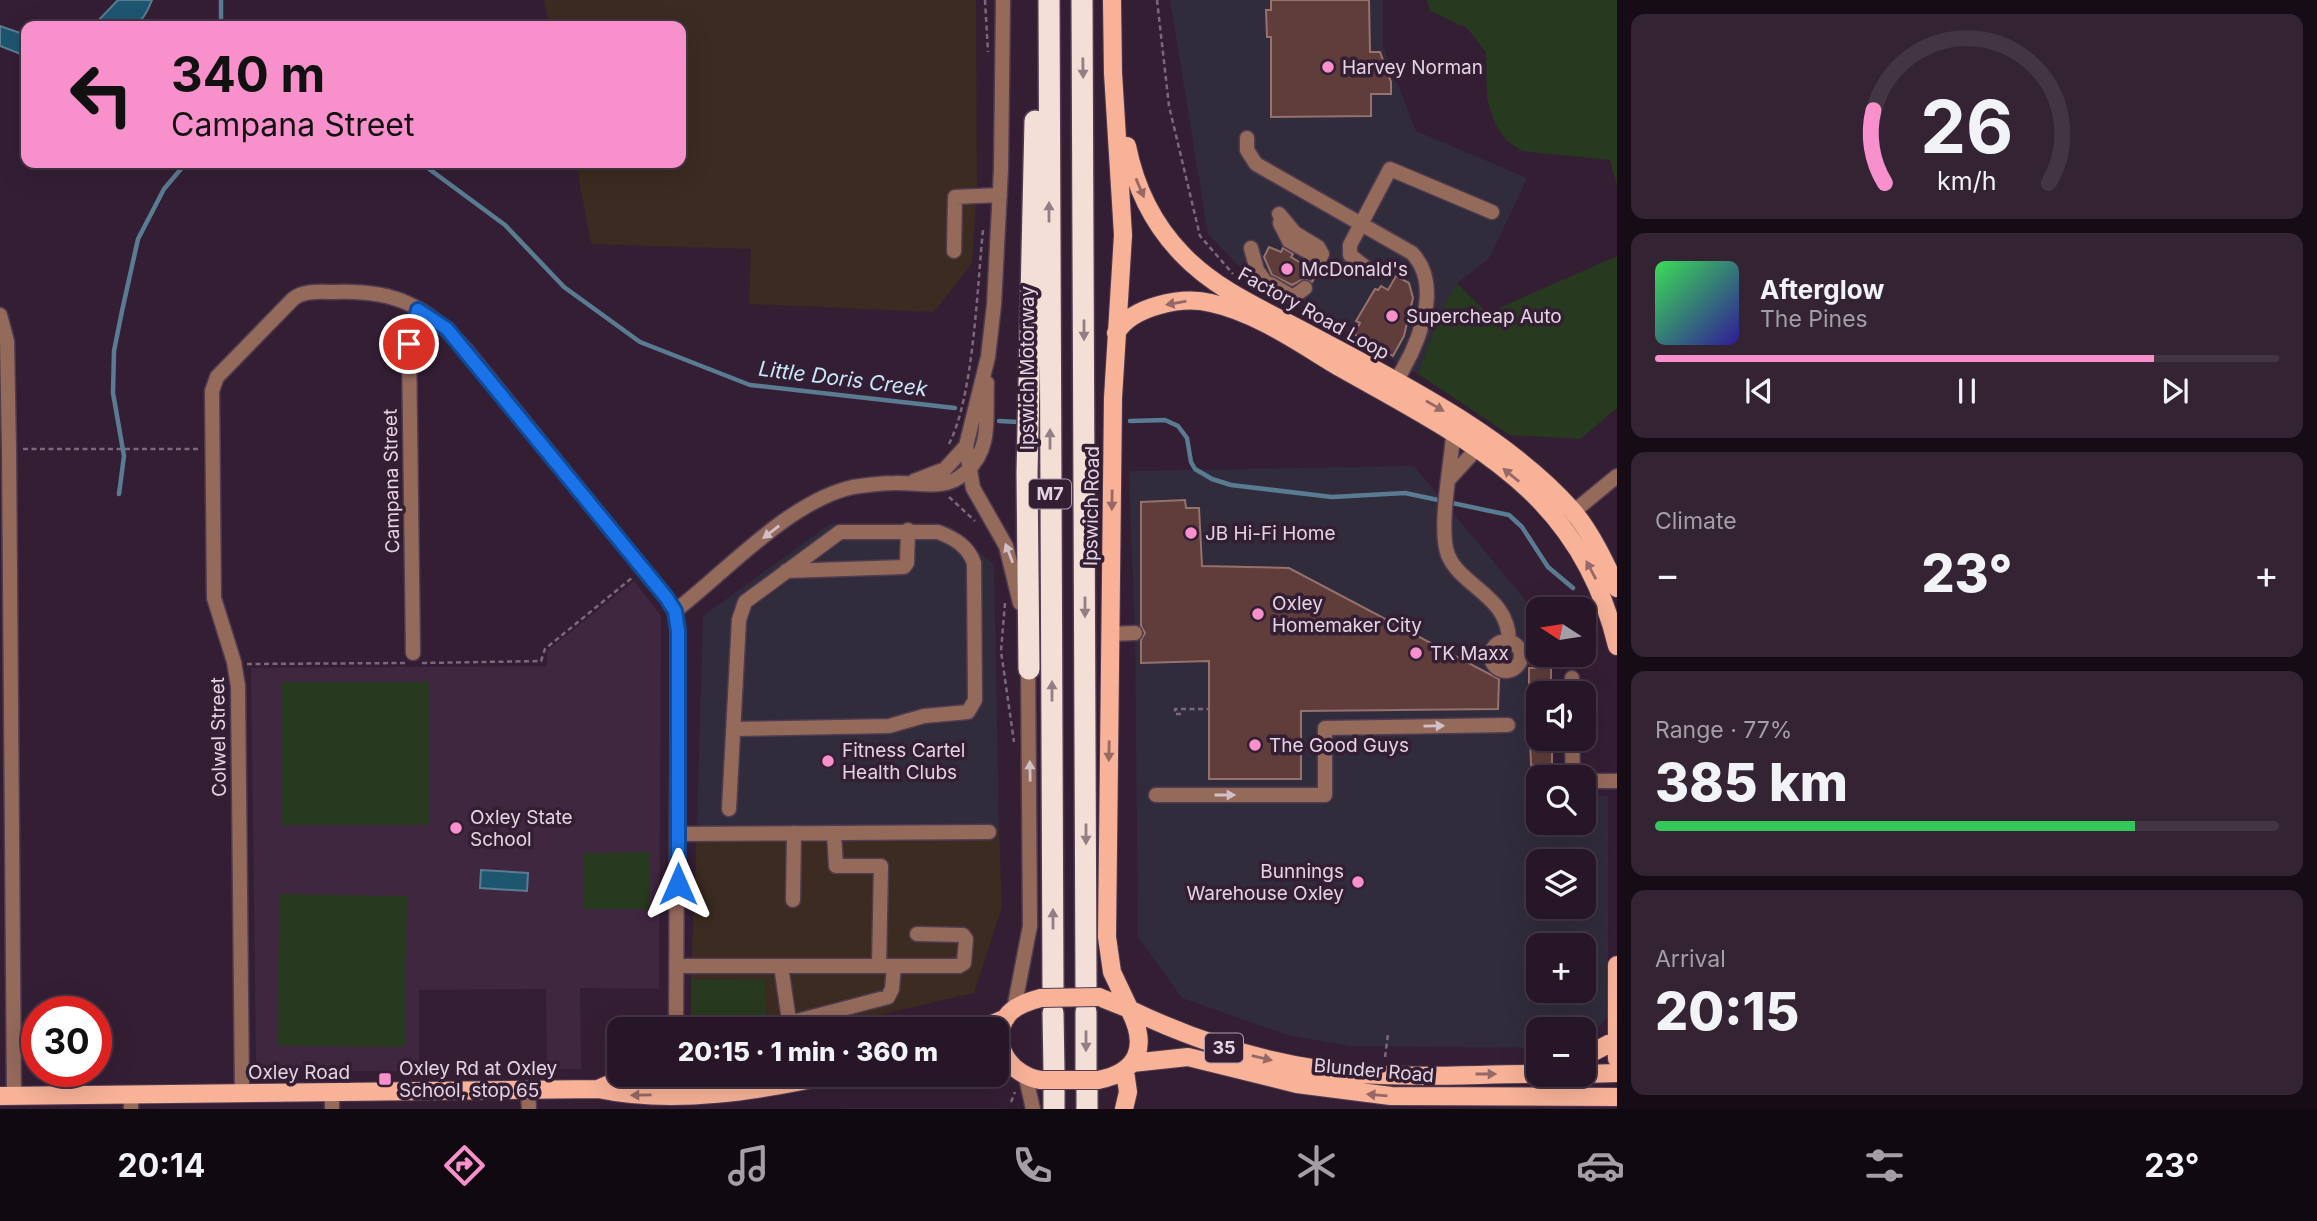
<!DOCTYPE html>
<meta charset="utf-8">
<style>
:root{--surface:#271627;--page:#332333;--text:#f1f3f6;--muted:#a49fa7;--line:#433544;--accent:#f890cb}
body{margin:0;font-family:Inter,sans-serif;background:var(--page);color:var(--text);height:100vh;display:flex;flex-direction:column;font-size:26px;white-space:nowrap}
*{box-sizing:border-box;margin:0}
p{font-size:23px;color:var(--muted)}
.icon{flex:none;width:38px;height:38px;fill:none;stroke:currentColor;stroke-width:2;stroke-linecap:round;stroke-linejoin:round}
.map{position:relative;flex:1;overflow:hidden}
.side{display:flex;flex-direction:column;gap:14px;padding:14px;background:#150c15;width:700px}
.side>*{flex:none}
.guide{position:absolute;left:21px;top:21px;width:665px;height:147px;border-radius:14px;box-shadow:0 7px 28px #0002,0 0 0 2px var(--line);background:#f890cb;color:#111;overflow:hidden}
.needle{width:46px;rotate:282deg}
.controls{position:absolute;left:1526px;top:597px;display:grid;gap:14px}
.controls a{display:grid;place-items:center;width:70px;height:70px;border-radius:14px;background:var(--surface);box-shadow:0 7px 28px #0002,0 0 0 2px var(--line);font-size:35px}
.speed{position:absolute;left:21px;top:996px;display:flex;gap:14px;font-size:35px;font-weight:700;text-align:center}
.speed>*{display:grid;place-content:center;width:91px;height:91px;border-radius:50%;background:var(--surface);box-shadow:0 7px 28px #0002,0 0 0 2px var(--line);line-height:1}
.speed .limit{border:10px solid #d22;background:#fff;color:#111}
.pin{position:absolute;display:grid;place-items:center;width:60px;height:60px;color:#fff;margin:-30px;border:4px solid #fff;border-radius:50%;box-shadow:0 2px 7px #0007}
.me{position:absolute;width:77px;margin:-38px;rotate:0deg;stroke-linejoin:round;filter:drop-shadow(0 0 5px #0008)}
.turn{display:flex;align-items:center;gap:24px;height:147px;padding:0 35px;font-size:32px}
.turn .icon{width:91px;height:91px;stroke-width:2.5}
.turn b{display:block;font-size:49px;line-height:60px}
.big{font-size:52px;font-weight:800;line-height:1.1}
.side .tile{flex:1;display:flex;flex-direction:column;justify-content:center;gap:10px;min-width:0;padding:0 24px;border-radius:14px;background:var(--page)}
.side .dial{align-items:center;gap:0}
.dial svg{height:182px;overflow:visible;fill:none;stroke:var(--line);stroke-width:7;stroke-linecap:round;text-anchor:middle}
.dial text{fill:var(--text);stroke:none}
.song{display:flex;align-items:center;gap:21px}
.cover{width:84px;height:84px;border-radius:10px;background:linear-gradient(135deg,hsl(130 70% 55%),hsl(250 70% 35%))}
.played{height:7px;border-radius:4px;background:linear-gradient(90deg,var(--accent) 80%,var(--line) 80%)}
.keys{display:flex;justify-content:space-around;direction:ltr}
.heat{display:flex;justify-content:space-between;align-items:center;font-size:38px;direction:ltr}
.charge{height:10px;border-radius:5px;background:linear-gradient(90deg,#34c759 77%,var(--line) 0)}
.trip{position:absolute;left:607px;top:1017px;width:402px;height:70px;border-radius:14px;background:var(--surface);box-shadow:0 7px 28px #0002,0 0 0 2px var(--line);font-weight:800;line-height:70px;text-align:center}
.tab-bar{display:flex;height:112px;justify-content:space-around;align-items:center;background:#100910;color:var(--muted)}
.tab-bar .icon{width:49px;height:49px}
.tab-bar .current{color:var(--accent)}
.tab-bar b{font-size:32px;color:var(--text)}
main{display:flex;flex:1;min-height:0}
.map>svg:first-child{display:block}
.commercial{fill:#302c3c;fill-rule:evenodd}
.industrial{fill:#3b2b20}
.built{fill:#402740}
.green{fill:#27391e}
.water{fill:#1e566f;stroke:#597c92;stroke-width:2}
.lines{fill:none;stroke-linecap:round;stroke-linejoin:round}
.stream{stroke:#597c92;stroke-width:4.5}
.building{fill:#5f3d3a;stroke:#97716d;stroke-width:2}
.minor-casing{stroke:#503b50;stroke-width:17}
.major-casing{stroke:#503b50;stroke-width:20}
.highway-casing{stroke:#503b50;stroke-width:24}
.path{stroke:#7b687b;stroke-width:2.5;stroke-dasharray:5 3.5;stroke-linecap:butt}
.minor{stroke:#946a5b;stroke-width:14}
.major{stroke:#f7b298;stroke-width:18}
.highway{stroke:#f4dfd7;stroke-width:21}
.major-bridge-casing{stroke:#503b50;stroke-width:20;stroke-linecap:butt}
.major-bridge{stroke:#f7b298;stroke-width:18}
.oneway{fill:#947e86}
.oneway2{fill:#966866}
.oneway3{fill:#d3bfc7}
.route-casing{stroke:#114b97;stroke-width:18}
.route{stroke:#1a73e8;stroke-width:12}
.poi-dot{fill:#f890cb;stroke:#341e34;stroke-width:2.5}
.labels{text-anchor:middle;stroke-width:7;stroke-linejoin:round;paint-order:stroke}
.shield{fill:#341e34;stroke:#ae9dae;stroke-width:2}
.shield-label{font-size:18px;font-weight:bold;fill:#e3d4e2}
.poi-label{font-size:19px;fill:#e3d4e2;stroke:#341e34;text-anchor:start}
.street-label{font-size:19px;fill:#e3d4e2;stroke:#341e34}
.water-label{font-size:21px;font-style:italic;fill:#c9e9fa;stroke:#341e34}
</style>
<main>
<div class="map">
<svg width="1617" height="1109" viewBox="0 0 1617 1109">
<rect width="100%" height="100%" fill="#341e34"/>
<path class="commercial" d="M1170 0H1383V46L1416 131 1527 178 1489 259 1457 283 1439 316 1418 374 1253 281 1208 234Z
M1414 466 1527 602 1531 796H1538V822H1584V796H1608V1017L1584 1042V1029H1538V1048L1350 1046 1287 1035 1182 998 1138 937 1135 633 1129 471ZM1538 861H1584V906H1538ZM1538 945H1584V990H1538Z
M830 524 950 527 994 565 999 829 697 827 703 616Z
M841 1108H1002V1109H841Z"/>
<path class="industrial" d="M544 0H976L977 185 972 263 934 312 749 304 751 249 591 244 576 163H681V26H549Z
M697 827 999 829 1002 907 974 993 819 1029H767L765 979 691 980Z"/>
<path class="built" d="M634 581 661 616 659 989 580 988 581 1069H547L546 989 419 990V1071H260L256 1063 251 668 547 666V651Z"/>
<path class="green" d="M1427 0H1617V186L1610 160 1522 151 1506 140 1495 124 1487 99 1486 52 1467 28 1430 11Z
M1617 256V408L1580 439 1510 435 1418 374 1439 316 1457 283 1487 313Z
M281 682H430V825H281Z
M649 852V909H583V853Z
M279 894 407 896 405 1047 278 1046Z
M765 979 767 1029H691V980Z"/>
<path class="water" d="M118 0H152C138 36 128 26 93 26Z
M0 26 26 35V56L0 46Z
M481 870 528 873 527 891 480 888Z"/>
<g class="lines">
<path class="stream" d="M221 0V26
M421 163 505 225 564 287 640 342 750 385 955 408
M999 421 1018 422
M1130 421 1165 420 1178 426 1187 438 1191 462 1195 469 1212 479 1231 485 1332 497 1405 493 1509 515 1522 527 1548 567 1573 588
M119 494 124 456 113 393 114 351 122 311 138 239 164 189 186 163"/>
</g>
<path class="building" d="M1271 0H1369L1370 52H1380L1391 82V94H1371V116L1271 117V37H1267L1266 10H1271Z
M1269 247 1281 252 1283 248 1293 254 1291 257 1306 266 1307 275 1314 279 1312 282 1303 279 1292 285 1272 275 1264 257Z
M1396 276 1409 283 1413 298 1404 336 1393 356 1354 334 1360 323 1356 321 1375 289 1378 290 1381 286 1388 290Z
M1185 500 1186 508H1199L1202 566 1289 568 1499 679 1498 709 1301 711V779H1209V661L1141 663V640L1145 633 1141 626V502Z
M1529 668H1551V693H1529Z
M1530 738H1552V765H1531Z"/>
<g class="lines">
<g class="minor-casing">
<path id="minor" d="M1003 0 1001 169 994 305 988 357 966 446 973 488 1006 546 1020 603
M1247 138V150L1256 164 1412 253C1446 289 1414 354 1392 387
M1279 214 1295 233 1318 247 1322 254 1315 270
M1280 223 1289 241 1314 255
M1251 248 1257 270 1264 280
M954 251 955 197 1000 195
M1365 267 1350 255V245L1390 169 1492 212
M1271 284 1293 297 1305 288
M0 315 7 341 9 449 14 1095
M1459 428 1453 436C1451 466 1438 529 1448 555 1461 587 1509 596 1509 641
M1450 478 1482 443
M914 481 945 469 966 446
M1567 517 1617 476
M786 571 904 567 907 563 908 530
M675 611C726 572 789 501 853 487 867 485 881 483 895 483 920 482 945 492 966 472 993 448 985 415 987 383
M1111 634 1135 633
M1491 656a15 15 0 1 1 30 0a15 15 0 1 1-30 0Z
M413 653 409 344 418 310
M1572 678V693
M1572 738 1573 777
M1584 781H1617
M1156 795H1325V728L1508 725
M729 809 739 620 745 602 840 532H938C954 538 968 546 974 563L975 700 968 712 924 716 889 726 733 729
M834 833 836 866H881L879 966
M678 834 989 832
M793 900 794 833
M677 966H959L964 963 966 939 963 935 917 934
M781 966 789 1020 793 1022 888 997 892 989 894 966
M1014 1009 1030 926 1028 661
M681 1074 685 1094
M1026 1078 1033 1109
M528 1091 529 1109
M332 1093V1109
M242 1094 238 686 234 662 214 598 212 391 217 377 293 299C304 290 320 292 335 292 395 290 426 305 467 351L666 597 675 611 678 631 676 1029
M131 1095V1109"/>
</g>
<g class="major-casing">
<path id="major" d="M1112 0 1113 73 1123 235 1113 398 1107 937 1112 972 1129 1008
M1127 146C1135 186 1153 224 1182 254 1216 290 1264 310 1307 333 1395 380 1506 435 1572 510 1591 532 1605 562 1617 588
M1116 333C1132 306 1182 296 1211 303 1257 313 1299 343 1339 367 1406 405 1488 446 1541 502 1581 544 1604 591 1617 646
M1617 965V1059
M1041 998C1029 1001 1014 1006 1007 1016 987 1044 1012 1076 1041 1080
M1129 1009C1191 1039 1255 1060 1324 1070 1394 1080 1467 1074 1538 1074
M981 1029 1006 1018
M1584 1057 1616 1040
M1132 1063 1188 1057 1297 1084 1391 1096 1617 1097
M1584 1074 1617 1073
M1098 1080C1140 1072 1148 1045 1129 1009L1099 997
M598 1089 621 1079 656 1074
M0 1096 598 1089C674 1105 760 1091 835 1074
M1124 1109 1128 1092 1125 1071"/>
</g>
<g class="highway-casing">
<path id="highway" d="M1049 0 1053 987
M1082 0 1086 987
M1029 669 1027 473 1035 121
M1053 1013 1054 1070
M1086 1070V1012
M1087 1090V1109
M1054 1091V1109"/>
</g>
<path class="path" d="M985 0 988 52
M1157 0 1169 106 1200 236 1233 274
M949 444C974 395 977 287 983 230
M23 449H198
M949 497 975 521
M1005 603 1001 651 1014 742
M422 663 541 661 545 649 633 577
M247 664 405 663
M1181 714H1175V709H1209
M1385 1057 1388 1034
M1011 1102 1015 1092"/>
<use href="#minor" class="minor"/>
<use href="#major" class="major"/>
<use href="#highway" class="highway"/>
<g class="major-bridge-casing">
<path id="major-bridge" d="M1041 998 1099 997
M1041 1080H1098"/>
</g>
<use href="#major-bridge" class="major-bridge"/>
</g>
<defs><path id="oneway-solid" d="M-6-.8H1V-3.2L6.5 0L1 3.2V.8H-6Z" transform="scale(1.75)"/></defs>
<g class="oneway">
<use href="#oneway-solid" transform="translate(1083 68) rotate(89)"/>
<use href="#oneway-solid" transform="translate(1049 212) rotate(-90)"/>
<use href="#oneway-solid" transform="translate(1084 330) rotate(90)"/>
<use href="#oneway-solid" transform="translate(1050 439) rotate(-90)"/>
<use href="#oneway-solid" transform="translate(1085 607) rotate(90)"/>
<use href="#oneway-solid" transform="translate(1052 691) rotate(-90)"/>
<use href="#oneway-solid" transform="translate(1086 834) rotate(90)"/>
<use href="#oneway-solid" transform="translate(1053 919) rotate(-90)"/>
<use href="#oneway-solid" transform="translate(1086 1041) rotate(90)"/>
</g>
<g class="oneway2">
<use href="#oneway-solid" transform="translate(1140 188) rotate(67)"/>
<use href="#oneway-solid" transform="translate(1176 303) rotate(170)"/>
<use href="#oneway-solid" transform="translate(1435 406) rotate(30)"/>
<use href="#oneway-solid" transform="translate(1511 475) rotate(-141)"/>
<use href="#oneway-solid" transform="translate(1112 500) rotate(91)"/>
<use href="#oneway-solid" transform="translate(1591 570) rotate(-118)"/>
<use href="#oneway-solid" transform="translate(1109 751) rotate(91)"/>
<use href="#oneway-solid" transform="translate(1262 1058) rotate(13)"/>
<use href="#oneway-solid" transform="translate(1486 1074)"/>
<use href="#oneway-solid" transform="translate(641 1095) rotate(179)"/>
<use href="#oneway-solid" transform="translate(1377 1095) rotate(-175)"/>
</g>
<g class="oneway3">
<use href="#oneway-solid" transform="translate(771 532) rotate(142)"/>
<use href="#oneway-solid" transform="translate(1009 553) rotate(-111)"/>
<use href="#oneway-solid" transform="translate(1434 726) rotate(-1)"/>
<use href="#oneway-solid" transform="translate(1030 771) rotate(-91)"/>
<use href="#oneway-solid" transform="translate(1225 795)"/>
</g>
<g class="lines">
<g class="route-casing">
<path id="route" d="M409 344 418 310 447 329 666 597 675 611 678 631V884"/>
</g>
<use href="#route" class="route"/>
</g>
<g class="poi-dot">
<circle cx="1328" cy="67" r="7"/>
<circle cx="1287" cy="269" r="7"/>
<circle cx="1392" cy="316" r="7"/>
<circle cx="1191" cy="533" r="7"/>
<circle cx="1258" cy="614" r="7"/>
<circle cx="1416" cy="653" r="7"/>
<circle cx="1255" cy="745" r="7"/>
<circle cx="828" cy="761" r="7"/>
<circle cx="456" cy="828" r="7"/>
<circle cx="1358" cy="882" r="7"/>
<rect x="378" y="1072" width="14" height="14" rx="3.5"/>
</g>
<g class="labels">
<g class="shield">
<rect x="1029" y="479.5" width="42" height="29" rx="5"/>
<rect x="1205" y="1033.5" width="38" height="29" rx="5"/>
</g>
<g class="shield-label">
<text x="1050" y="500">M7</text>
<text x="1224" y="1054">35</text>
</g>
<g class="poi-label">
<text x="1342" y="74">Harvey Norman</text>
<text x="1301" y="276">McDonald's</text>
<text x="1406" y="323">Supercheap Auto</text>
<text x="1205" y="540">JB Hi-Fi Home</text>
<text x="1272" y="610">Oxley<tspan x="1272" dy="22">Homemaker City</tspan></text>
<text x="1430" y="660">TK Maxx</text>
<text x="1269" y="752">The Good Guys</text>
<text x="842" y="757">Fitness Cartel<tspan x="842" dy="22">Health Clubs</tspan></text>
<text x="470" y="824">Oxley State<tspan x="470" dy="22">School</tspan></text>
<text x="1344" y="878" text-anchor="end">Bunnings<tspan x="1344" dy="22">Warehouse Oxley</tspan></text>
<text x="399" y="1075">Oxley Rd at Oxley<tspan x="399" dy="22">School, stop 65</tspan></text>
</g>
<g class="street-label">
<text transform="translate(1314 313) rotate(29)" y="7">Factory Road Loop</text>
<text transform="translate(1027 368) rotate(-90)" y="7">Ipswich Motorway</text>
<text transform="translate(391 481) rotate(-91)" y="7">Campana Street</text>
<text transform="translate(1091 506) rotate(-89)" y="7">Ipswich Road</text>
<text transform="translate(218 737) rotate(-91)" y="7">Colwel Street</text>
<text transform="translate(1374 1070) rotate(5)" y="7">Blunder Road</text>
<text x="299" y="1079">Oxley Road</text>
</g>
<g class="water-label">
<text transform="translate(843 379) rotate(7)" y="7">Little Doris Creek</text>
</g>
</g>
</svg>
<div class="controls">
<a><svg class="needle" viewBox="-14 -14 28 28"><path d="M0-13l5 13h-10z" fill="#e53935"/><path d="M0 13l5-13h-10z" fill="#a49fa7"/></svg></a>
<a><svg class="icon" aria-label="sound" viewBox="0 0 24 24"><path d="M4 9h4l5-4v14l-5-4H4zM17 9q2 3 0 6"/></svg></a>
<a><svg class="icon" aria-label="search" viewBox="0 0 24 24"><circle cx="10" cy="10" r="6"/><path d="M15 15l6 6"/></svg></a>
<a><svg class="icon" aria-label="layers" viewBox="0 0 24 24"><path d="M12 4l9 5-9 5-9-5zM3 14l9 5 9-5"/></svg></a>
<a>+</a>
<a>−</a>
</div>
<div class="speed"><div class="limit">30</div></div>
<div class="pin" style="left:409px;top:344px;background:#d93025"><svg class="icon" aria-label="arrive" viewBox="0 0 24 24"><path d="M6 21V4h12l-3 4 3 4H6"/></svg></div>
<svg class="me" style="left:678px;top:884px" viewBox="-20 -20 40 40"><path d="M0-17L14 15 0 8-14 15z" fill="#1a73e8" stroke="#fff" stroke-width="4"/></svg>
<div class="trip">20:15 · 1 min · 360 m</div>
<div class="guide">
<div class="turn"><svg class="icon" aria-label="left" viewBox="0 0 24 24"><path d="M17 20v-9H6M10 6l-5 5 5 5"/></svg><div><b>340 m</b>Campana Street</div></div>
</div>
</div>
<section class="side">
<div class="tile dial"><svg viewBox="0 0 100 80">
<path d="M14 69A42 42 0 1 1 86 69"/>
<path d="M14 69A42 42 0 0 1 9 37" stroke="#f890cb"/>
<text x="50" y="56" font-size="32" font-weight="700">26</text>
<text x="50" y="72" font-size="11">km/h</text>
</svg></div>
<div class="tile">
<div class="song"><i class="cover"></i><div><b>Afterglow</b><p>The Pines</p></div></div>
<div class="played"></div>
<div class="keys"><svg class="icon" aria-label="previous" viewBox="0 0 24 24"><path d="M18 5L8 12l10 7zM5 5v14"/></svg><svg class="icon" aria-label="pause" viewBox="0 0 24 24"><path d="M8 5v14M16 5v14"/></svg><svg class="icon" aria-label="next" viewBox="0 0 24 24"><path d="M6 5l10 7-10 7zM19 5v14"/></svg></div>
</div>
<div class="tile"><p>Climate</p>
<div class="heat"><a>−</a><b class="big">23°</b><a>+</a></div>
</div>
<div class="tile"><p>Range · 77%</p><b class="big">385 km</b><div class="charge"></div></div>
<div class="tile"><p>Arrival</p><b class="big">20:15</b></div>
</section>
</main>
<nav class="tab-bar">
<b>20:14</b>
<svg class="icon current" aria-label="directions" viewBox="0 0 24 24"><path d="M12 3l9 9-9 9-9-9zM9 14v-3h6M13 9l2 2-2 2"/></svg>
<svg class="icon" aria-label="music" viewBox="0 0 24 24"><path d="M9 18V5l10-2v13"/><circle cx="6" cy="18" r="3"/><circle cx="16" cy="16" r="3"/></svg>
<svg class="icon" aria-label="phone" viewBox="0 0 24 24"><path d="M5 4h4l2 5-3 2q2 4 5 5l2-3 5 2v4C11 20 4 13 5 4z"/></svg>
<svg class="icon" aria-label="climate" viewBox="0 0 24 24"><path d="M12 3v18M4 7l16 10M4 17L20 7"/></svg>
<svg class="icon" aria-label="car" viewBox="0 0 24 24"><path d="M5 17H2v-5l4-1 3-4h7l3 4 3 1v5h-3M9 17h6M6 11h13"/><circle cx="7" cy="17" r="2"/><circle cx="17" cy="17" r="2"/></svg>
<svg class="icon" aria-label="filters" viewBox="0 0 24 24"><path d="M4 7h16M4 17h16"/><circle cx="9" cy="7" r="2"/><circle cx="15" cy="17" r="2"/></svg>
<b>23°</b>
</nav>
